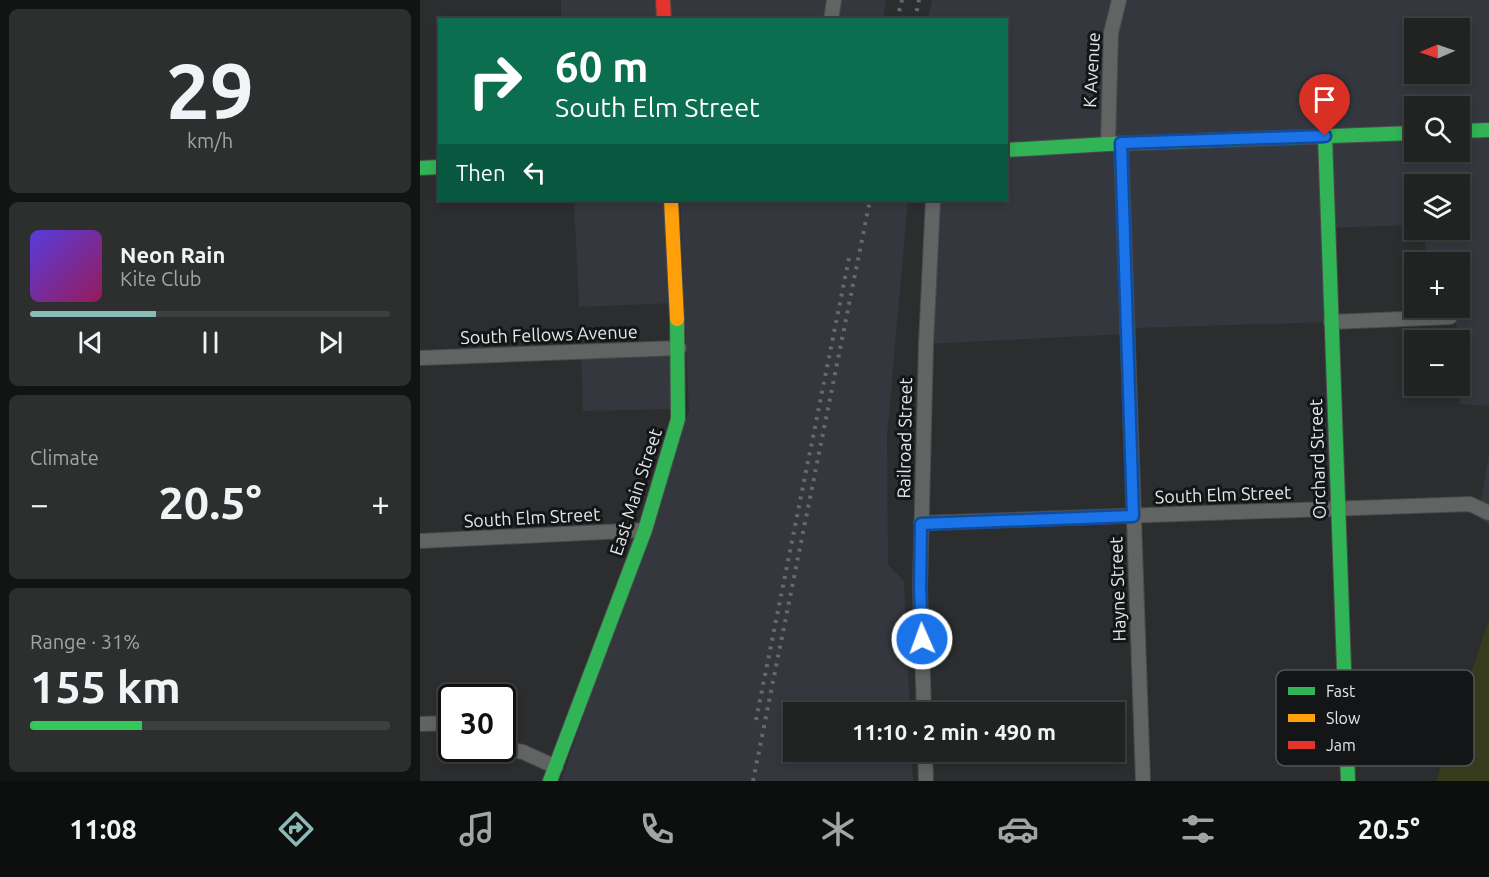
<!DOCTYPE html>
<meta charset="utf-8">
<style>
:root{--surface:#212222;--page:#2d2f2f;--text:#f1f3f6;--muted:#a2a4a5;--line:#3e3f40;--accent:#8bbbb9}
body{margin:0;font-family:Ubuntu,sans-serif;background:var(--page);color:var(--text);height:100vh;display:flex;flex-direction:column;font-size:22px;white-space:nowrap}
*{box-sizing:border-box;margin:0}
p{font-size:20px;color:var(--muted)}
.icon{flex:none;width:33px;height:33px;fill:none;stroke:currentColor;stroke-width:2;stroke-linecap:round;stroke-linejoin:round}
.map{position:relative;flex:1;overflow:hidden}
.drawer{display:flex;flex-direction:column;gap:9px;padding:9px;background:#121313;width:420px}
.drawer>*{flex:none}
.banner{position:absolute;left:18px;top:18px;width:570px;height:183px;border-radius:0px;box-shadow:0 3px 9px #0003,0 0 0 2px var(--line);background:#0b6e4f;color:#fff;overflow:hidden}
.needle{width:39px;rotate:268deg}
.tools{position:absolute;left:984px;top:18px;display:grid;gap:12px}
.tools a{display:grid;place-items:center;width:66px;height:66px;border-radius:0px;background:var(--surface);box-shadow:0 3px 9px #0003,0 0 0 2px var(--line);font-size:30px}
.speed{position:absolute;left:18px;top:684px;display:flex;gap:12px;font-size:30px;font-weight:700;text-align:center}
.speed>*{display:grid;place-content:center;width:78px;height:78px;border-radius:50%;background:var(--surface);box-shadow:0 3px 9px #0003,0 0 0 2px var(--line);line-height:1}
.speed .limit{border:3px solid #111;border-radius:9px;background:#fff;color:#111}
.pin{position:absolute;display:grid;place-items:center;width:51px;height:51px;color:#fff;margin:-62px -26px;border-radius:50% 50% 50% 0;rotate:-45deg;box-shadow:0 0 6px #0007}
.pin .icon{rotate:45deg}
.me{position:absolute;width:66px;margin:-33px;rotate:358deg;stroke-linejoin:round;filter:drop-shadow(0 0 4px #0008)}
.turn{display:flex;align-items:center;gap:21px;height:126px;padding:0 18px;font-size:27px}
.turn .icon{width:78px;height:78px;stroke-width:2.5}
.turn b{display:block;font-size:42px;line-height:51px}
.then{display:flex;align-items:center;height:57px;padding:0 18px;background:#0003;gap:12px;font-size:22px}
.big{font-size:45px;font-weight:600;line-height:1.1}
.drawer .tile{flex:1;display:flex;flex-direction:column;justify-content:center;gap:9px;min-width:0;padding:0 21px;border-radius:9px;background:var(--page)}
.drawer .dial{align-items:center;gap:0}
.dial b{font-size:78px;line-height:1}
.song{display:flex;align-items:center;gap:18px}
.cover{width:72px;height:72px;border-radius:9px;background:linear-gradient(135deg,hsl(250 70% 55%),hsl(330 70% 35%))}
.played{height:6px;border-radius:3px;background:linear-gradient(90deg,var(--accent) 35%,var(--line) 35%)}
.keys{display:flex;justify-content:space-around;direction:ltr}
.heat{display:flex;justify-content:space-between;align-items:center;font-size:33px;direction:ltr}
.charge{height:9px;border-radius:4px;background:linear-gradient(90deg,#34c759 31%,var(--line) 0)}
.trip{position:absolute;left:363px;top:702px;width:342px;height:60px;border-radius:0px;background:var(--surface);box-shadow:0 3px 9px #0003,0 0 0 2px var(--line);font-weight:600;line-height:60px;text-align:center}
.dock{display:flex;height:96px;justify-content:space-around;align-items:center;background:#0d0e0e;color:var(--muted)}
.dock .icon{width:42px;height:42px}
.dock .selected{color:var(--accent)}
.dock b{font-size:27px;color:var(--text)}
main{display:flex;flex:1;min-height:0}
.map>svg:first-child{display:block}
.built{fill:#34373d;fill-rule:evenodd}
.green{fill:#373b1d}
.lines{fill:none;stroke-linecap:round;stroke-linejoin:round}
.street-casing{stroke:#4a4b4c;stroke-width:16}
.fast-casing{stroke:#4a4b4c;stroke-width:16}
.slow-casing{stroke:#4a4b4c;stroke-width:16}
.jam-casing{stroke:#4a4b4c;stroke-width:16}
.street{stroke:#626363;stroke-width:14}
.fast{stroke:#30b455;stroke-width:14}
.slow{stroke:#ff9f0a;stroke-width:14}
.jam{stroke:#e5322d;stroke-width:14}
.rail{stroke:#68696a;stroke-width:4;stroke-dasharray:3 6;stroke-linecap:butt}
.route-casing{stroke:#114b97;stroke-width:15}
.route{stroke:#1a73e8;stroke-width:10}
.labels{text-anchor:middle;stroke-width:6;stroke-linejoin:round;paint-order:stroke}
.street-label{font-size:18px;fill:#e5e6e8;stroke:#141516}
.key{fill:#141516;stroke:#535455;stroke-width:1.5}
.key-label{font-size:16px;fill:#e5e6e8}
</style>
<main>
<section class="drawer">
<div class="tile dial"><b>29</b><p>km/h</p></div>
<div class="tile">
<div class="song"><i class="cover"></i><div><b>Neon Rain</b><p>Kite Club</p></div></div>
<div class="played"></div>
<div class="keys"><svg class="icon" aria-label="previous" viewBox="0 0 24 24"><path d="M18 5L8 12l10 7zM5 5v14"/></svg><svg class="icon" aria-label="pause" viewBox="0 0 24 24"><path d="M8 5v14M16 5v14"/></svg><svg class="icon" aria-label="next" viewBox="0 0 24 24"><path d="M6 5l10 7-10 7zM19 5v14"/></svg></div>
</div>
<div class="tile"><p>Climate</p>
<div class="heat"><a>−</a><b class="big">20.5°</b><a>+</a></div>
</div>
<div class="tile"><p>Range · 31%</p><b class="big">155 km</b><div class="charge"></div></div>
</section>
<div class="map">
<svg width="1069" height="781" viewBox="0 0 1069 781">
<rect width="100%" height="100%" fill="#2c2d2e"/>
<path class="built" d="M141 0H466L463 19 141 20Z
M512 0H1069V406L1040 404V340H1037L1035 308H1040V262H1006L1005 230H1040V184H994V225L908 228 911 322 716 328 707 334 506 344 513 200H586V20L508 19ZM994 28H1040V74H994ZM994 106H1040V152H994Z
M154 200H251L256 303 159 307Z
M260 200H488L467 436 468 564 484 581 490 712H374V752H491L493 781H141L269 411Z
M259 348 258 409 163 411 161 351Z
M1069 454V525L1058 517Z"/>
<path class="green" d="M1069 619V781H1016Z"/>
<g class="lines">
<g class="street-casing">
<path id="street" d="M411 20 414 0
M701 143 723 781
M688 144 691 33 699 0
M911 322 1030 317
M0 358 259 348
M501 523 1050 504 1069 513
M0 541 225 530
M504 712 500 588 506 344 513 200
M0 724 32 723
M82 748 103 752 136 767
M505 752 506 781"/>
</g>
<g class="fast-casing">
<path id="fast" d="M1040 131 1069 130
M905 136 928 781
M586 150 688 144 994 133
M0 168 20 167
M130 781 225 530 258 419 257 319"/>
</g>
<g class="slow-casing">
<path id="slow" d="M251 200 257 319"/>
</g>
<g class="jam-casing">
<path id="jam" d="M243 0 244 20"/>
</g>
<use href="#street" class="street"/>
<use href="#fast" class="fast"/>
<use href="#slow" class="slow"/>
<use href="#jam" class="jam"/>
<path class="rail" d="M477 20 482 0
M495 20 499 0
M336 720 429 258
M333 781 450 200"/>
</g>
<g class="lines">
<g class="route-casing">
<path id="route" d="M502 639 500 588 501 524 713 516 701 143 905 136"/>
</g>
<use href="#route" class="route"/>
</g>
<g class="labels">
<g class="street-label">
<text transform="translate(672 70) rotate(-87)" y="6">K Avenue</text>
<text transform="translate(129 335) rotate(-2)" y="6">South Fellows Avenue</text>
<text transform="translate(485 438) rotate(-89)" y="6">Railroad Street</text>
<text transform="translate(898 459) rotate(-92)" y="6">Orchard Street</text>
<text transform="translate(216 492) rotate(-72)" y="6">East Main Street</text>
<text transform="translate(803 495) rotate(-2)" y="6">South Elm Street</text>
<text transform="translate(112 518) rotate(-3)" y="6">South Elm Street</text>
<text transform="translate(698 589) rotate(-92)" y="6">Hayne Street</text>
</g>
</g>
<rect x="856" y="670" width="198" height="96" rx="9" class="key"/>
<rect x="868" y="687" width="27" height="8" fill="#30b455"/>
<rect x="868" y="714" width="27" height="8" fill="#ff9f0a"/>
<rect x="868" y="741" width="27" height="8" fill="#e5322d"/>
<g class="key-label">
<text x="906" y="697">Fast</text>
<text x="906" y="724">Slow</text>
<text x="906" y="751">Jam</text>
</g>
</svg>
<div class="tools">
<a><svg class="needle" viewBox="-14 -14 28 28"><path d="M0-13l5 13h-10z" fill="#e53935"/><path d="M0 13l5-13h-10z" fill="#a2a4a5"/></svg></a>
<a><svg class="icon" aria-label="search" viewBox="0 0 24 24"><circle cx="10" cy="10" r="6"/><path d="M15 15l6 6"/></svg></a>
<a><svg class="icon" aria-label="layers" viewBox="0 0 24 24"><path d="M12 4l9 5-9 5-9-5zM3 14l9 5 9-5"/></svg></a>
<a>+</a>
<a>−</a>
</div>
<div class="speed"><div class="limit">30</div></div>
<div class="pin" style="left:905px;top:136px;background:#d93025"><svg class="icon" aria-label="arrive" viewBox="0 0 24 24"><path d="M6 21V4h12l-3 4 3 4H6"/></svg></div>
<svg class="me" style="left:502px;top:639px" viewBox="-20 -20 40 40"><circle r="17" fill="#1a73e8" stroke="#fff" stroke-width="3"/><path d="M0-11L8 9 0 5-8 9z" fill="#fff"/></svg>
<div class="trip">11:10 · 2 min · 490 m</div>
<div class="banner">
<div class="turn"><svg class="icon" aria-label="right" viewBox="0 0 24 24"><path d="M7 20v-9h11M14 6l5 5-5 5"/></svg><div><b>60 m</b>South Elm Street</div></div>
<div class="then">Then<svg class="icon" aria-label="left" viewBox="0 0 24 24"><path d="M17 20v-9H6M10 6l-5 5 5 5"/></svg></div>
</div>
</div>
</main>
<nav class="dock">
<b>11:08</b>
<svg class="icon selected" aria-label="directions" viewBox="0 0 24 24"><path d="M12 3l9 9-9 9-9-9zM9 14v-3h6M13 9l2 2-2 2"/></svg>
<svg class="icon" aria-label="music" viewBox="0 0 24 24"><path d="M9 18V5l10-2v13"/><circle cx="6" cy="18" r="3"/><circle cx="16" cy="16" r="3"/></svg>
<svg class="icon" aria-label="phone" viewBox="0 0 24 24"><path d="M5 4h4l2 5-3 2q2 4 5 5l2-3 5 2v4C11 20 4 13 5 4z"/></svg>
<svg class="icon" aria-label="climate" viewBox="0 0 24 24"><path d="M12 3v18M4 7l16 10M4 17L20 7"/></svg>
<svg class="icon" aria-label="car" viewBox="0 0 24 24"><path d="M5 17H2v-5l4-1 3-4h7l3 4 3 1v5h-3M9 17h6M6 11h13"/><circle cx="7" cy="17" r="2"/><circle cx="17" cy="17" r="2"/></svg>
<svg class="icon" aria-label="filters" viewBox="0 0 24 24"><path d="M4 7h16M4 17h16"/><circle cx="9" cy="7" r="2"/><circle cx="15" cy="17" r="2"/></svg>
<b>20.5°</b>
</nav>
